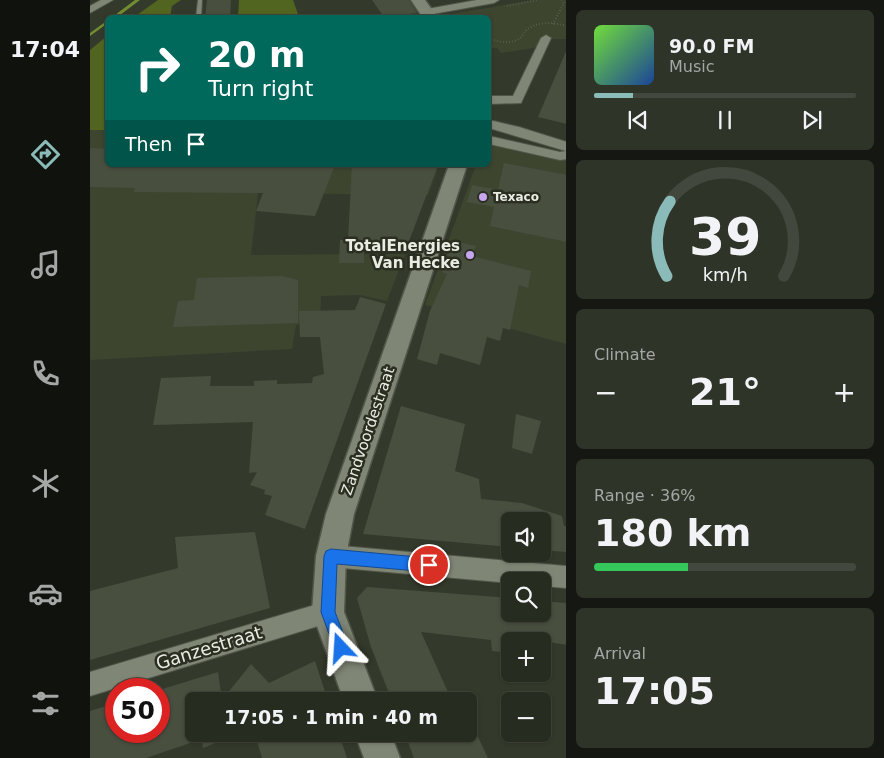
<!DOCTYPE html>
<meta charset="utf-8">
<style>
:root{--surface:#272c20;--page:#2f3429;--text:#f1f3f6;--muted:#a4a7a5;--line:#43483e;--accent:#8bbbb9}
body{margin:0;font-family:"DejaVu Sans",sans-serif;background:var(--page);color:var(--text);height:100vh;display:flex;flex-direction:column;font-size:19px;white-space:nowrap}
*{box-sizing:border-box;margin:0}
p{font-size:16px;color:var(--muted)}
.icon{flex:none;width:28px;height:28px;fill:none;stroke:currentColor;stroke-width:2;stroke-linecap:round;stroke-linejoin:round}
.map{position:relative;flex:1;overflow:hidden}
.drawer{display:flex;flex-direction:column;gap:10px;padding:10px;background:#151812;width:318px}
.drawer>*{flex:none}
.hud{position:absolute;left:15px;top:15px;width:386px;height:152px;border-radius:8px;box-shadow:0 1px 4px #0004,0 0 0 1px var(--line);background:#00695c;color:#fff;overflow:hidden}
.tools{position:absolute;left:411px;top:512px;display:grid;gap:10px}
.tools a{display:grid;place-items:center;width:50px;height:50px;border-radius:8px;background:var(--surface);box-shadow:0 1px 4px #0004,0 0 0 1px var(--line);font-size:25px}
.speed{position:absolute;left:15px;top:678px;display:flex;gap:10px;font-size:25px;font-weight:700;text-align:center}
.speed>*{display:grid;place-content:center;width:65px;height:65px;border-radius:50%;background:var(--surface);box-shadow:0 1px 4px #0004,0 0 0 1px var(--line);line-height:1}
.speed .limit{border:8px solid #d22;background:#fff;color:#111}
.pin{position:absolute;display:grid;place-items:center;width:42px;height:42px;color:#fff;margin:-21px;border:2px solid #fff;border-radius:50%;box-shadow:0 1px 5px #0007}
.me{position:absolute;width:55px;margin:-28px;rotate:340deg;stroke-linejoin:round;filter:drop-shadow(0 0 4px #0008)}
.turn{display:flex;align-items:center;gap:18px;height:105px;padding:0 20px;font-size:22px}
.turn .icon{width:65px;height:65px;stroke-width:2.5}
.turn b{display:block;font-size:35px;line-height:42px}
.then{display:flex;align-items:center;height:48px;padding:0 20px;background:#0003;gap:10px;font-size:19px}
.big{font-size:38px;font-weight:700;line-height:1.1}
.drawer .widget{flex:1;display:flex;flex-direction:column;justify-content:center;gap:8px;min-width:0;padding:0 18px;border-radius:8px;background:var(--page)}
.drawer .dial{align-items:center;gap:0}
.dial svg{height:130px;overflow:visible;fill:none;stroke:var(--line);stroke-width:7;stroke-linecap:round;text-anchor:middle}
.dial text{fill:var(--text);stroke:none}
.song{display:flex;align-items:center;gap:15px}
.cover{width:60px;height:60px;border-radius:8px;background:linear-gradient(135deg,hsl(100 70% 55%),hsl(220 70% 35%))}
.played{height:5px;border-radius:2px;background:linear-gradient(90deg,var(--accent) 15%,var(--line) 15%)}
.keys{display:flex;justify-content:space-around;direction:ltr}
.heat{display:flex;justify-content:space-between;align-items:center;font-size:28px;direction:ltr}
.charge{height:8px;border-radius:4px;background:linear-gradient(90deg,#34c759 36%,var(--line) 0)}
.trip{position:absolute;left:95px;top:692px;width:292px;height:50px;border-radius:8px;background:var(--surface);box-shadow:0 1px 4px #0004,0 0 0 1px var(--line);font-weight:700;line-height:50px;text-align:center}
main{display:flex;flex:1;min-height:0}
.tabs{display:flex;flex-direction:column;width:90px;justify-content:space-around;align-items:center;background:#10120d;color:var(--muted)}
.tabs .icon{width:35px;height:35px}
.tabs .selected{color:var(--accent)}
.tabs b{font-size:22px;color:var(--text)}
.map>svg:first-child{display:block}
.built{fill:#3d452f}
.green{fill:#516520}
.lines{fill:none;stroke-linecap:round;stroke-linejoin:round}
.stream{fill:#728d31;fill-rule:evenodd}
.building{fill:#494f3f}
.service-casing{stroke:#515649;stroke-width:2}
.minor-casing{stroke:#515649;stroke-width:2}
.secondary-casing{stroke:#515649;stroke-width:3}
.path{stroke:#6b7063;stroke-width:2;stroke-dasharray:0.5 2.5;stroke-linecap:butt}
.service{fill:#808675;fill-rule:evenodd}
.minor{fill:#808675;fill-rule:evenodd}
.secondary{fill:#808675;fill-rule:evenodd}
.route{fill:#1a73e8;stroke:#114b97}
.poi-dot{fill:#c7a6f0;stroke:#2a2f21;stroke-width:2}
.labels{text-anchor:middle;stroke-width:5;stroke-linejoin:round;paint-order:stroke}
.far-poi-label{font-size:12px;font-weight:bold;fill:#e9ece3;stroke:#2a2f21;text-anchor:start}
.poi-label{font-size:15px;font-weight:bold;fill:#e9ece3;stroke:#2a2f21;text-anchor:end}
.street-label{font-size:15px;fill:#e9ece3;stroke:#2a2f21}
.near-street-label{font-size:18px;fill:#e9ece3;stroke:#2a2f21}
</style>
<main>
<nav class="tabs">
<b>17:04</b>
<svg class="icon selected" aria-label="directions" viewBox="0 0 24 24"><path d="M12 3l9 9-9 9-9-9zM9 14v-3h6M13 9l2 2-2 2"/></svg>
<svg class="icon" aria-label="music" viewBox="0 0 24 24"><path d="M9 18V5l10-2v13"/><circle cx="6" cy="18" r="3"/><circle cx="16" cy="16" r="3"/></svg>
<svg class="icon" aria-label="phone" viewBox="0 0 24 24"><path d="M5 4h4l2 5-3 2q2 4 5 5l2-3 5 2v4C11 20 4 13 5 4z"/></svg>
<svg class="icon" aria-label="climate" viewBox="0 0 24 24"><path d="M12 3v18M4 7l16 10M4 17L20 7"/></svg>
<svg class="icon" aria-label="car" viewBox="0 0 24 24"><path d="M5 17H2v-5l4-1 3-4h7l3 4 3 1v5h-3M9 17h6M6 11h13"/><circle cx="7" cy="17" r="2"/><circle cx="17" cy="17" r="2"/></svg>
<svg class="icon" aria-label="filters" viewBox="0 0 24 24"><path d="M4 7h16M4 17h16"/><circle cx="9" cy="7" r="2"/><circle cx="15" cy="17" r="2"/></svg>
</nav>
<div class="map">
<svg width="477" height="758" viewBox="0 0 477 758">
<rect width="100%" height="100%" fill="#343a2b"/>
<path class="built" d="M443 0H476V39H462L443 48 411 53 407 48 399 49V18H351L350 16Z
M0 130H17L18 165H349L338 195 168 193 161 255 315 254 297 301 270 295 231 296 230 323 206 325 202 349 0 360Z
M399 145 476 160V344L335 305 386 165H399Z"/>
<path class="green" d="M68 0H91L82 6 80 17H44Z
M149 0H203L209 17H148Z
M17 36V130H0V50Z"/>
<g class="lines">
<path class="stream" d="M45 0H50L26 18H21Z
M18 20V23L0 36V33Z"/>
</g>
<path class="building" d="M117 0H141L140 18H115Z
M282 0H319L327 13 294 17Z
M477 49V124L448 117Z
M0 148 18 149V165H245L225 216 166 211 173 193 44 192 45 188 0 187Z
M414 163 477 175V242L400 226 404 207 377 202 382 185 408 190Z
M262 165H348L319 241 294 240 295 246H274V263H249L250 240H258Z
M362 241 386 246 382 256 441 271 438 288 429 285 420 330 413 328 410 341 397 337 390 365 350 353 347 365 327 359 340 311 357 274 352 272Z
M192 276 208 280V323L83 327 88 301 104 300 107 278Z
M270 297 296 304 215 529 175 515 182 496 174 494 175 490 160 485 167 472 159 473 163 422 63 425 71 378 121 376 120 386H164V381L187 380V384L222 383 223 377 234 374 230 337H210L209 311 265 310Z
M311 406 375 424 365 471 389 479 391 499 432 503 472 516 474 526H477V552L452 550V521H420V547L273 534Z
M426 414 451 421 442 454 422 448Z
M165 532 180 608 0 660V591L88 568 85 537Z
M277 587 420 598V614H452V601L477 603V645L452 641H420V653L402 651 401 640 331 632 362 701H302L281 647 267 598Z
M225 661 238 701H104V734H148L113 748 112 739 56 758H0V711L26 703V731H69V690L128 672 132 700 161 664 179 683Z
M379 718 398 758H324L315 734H379Z
M165 734H249L257 758H172Z"/>
<g class="lines">
<g class="service-casing">
<path id="service" d="M108 0H112L111 18H106Z"/>
</g>
<g class="minor-casing">
<path id="minor" d="M11 0H23L0 13V6Z
M387 0H409L404 3 337 15 332 12 337 9Z
M456 35 461 38 431 103 399 104V96H423L451 38Z
M399 120 429 127 477 142V159L470 160 399 144V136L470 152 476 151 399 128Z
M241 545 477 566V588L452 586V581L420 583 241 567 234 563 230 556 234 549Z
M238 601 246 604 249 612 246 620 238 623 0 696V672Z"/>
</g>
<g class="secondary-casing">
<path id="secondary" d="M321 0H335L348 18H333Z
M359 165H377L264 514 256 556 254 612 288 701H254L222 612 226 556 236 514Z
M265 734H301L310 758H274Z"/>
</g>
<path class="path" d="M417 6 448 0
M463 24 474 3 472 0
M399 38C407 42 422 45 430 38 434 34 436 29 441 27 453 21 465 23 477 26"/>
<use href="#service" class="service"/>
<use href="#minor" class="minor"/>
<use href="#secondary" class="secondary"/>
</g>
<path class="route" d="M241 549 339 558 344 560 346 565 344 570 339 572 247 564 245 612 259 648 256 653 251 655 246 653 231 612 234 556 236 551Z"/>
<g class="poi-dot">
<circle cx="393" cy="197" r="5"/>
<circle cx="380" cy="255" r="5"/>
</g>
<g class="labels">
<g class="far-poi-label">
<text x="403" y="201">Texaco</text>
</g>
<g class="poi-label">
<text x="370" y="251">TotalEnergies<tspan x="370" dy="17">Van Hecke</tspan></text>
</g>
<g class="street-label">
<text transform="translate(278 431) rotate(-71)" y="5">Zandvoordestraat</text>
</g>
<g class="near-street-label">
<text transform="translate(119 648) rotate(-17)" y="6">Ganzestraat</text>
</g>
</g>
</svg>
<div class="tools">
<a><svg class="icon" aria-label="sound" viewBox="0 0 24 24"><path d="M4 9h4l5-4v14l-5-4H4zM17 9q2 3 0 6"/></svg></a>
<a><svg class="icon" aria-label="search" viewBox="0 0 24 24"><circle cx="10" cy="10" r="6"/><path d="M15 15l6 6"/></svg></a>
<a>+</a>
<a>−</a>
</div>
<div class="speed"><div class="limit">50</div></div>
<div class="pin" style="left:339px;top:565px;background:#d93025"><svg class="icon" aria-label="arrive" viewBox="0 0 24 24"><path d="M6 21V4h12l-3 4 3 4H6"/></svg></div>
<svg class="me" style="left:251px;top:648px" viewBox="-20 -20 40 40"><path d="M0-17L14 15 0 8-14 15z" fill="#1a73e8" stroke="#fff" stroke-width="4"/></svg>
<div class="trip">17:05 · 1 min · 40 m</div>
<div class="hud">
<div class="turn"><svg class="icon" aria-label="right" viewBox="0 0 24 24"><path d="M7 20v-9h11M14 6l5 5-5 5"/></svg><div><b>20 m</b>Turn right</div></div>
<div class="then">Then<svg class="icon" aria-label="arrive" viewBox="0 0 24 24"><path d="M6 21V4h12l-3 4 3 4H6"/></svg></div>
</div>
</div>
<section class="drawer">
<div class="widget">
<div class="song"><i class="cover"></i><div><b>90.0 FM</b><p>Music</p></div></div>
<div class="played"></div>
<div class="keys"><svg class="icon" aria-label="previous" viewBox="0 0 24 24"><path d="M18 5L8 12l10 7zM5 5v14"/></svg><svg class="icon" aria-label="pause" viewBox="0 0 24 24"><path d="M8 5v14M16 5v14"/></svg><svg class="icon" aria-label="next" viewBox="0 0 24 24"><path d="M6 5l10 7-10 7zM19 5v14"/></svg></div>
</div>
<div class="widget dial"><svg viewBox="0 0 100 80">
<path d="M14 69A42 42 0 1 1 86 69"/>
<path d="M14 69A42 42 0 0 1 16 23" stroke="#8bbbb9"/>
<text x="50" y="56" font-size="32" font-weight="700">39</text>
<text x="50" y="72" font-size="11">km/h</text>
</svg></div>
<div class="widget"><p>Climate</p>
<div class="heat"><a>−</a><b class="big">21°</b><a>+</a></div>
</div>
<div class="widget"><p>Range · 36%</p><b class="big">180 km</b><div class="charge"></div></div>
<div class="widget"><p>Arrival</p><b class="big">17:05</b></div>
</section>
</main>
